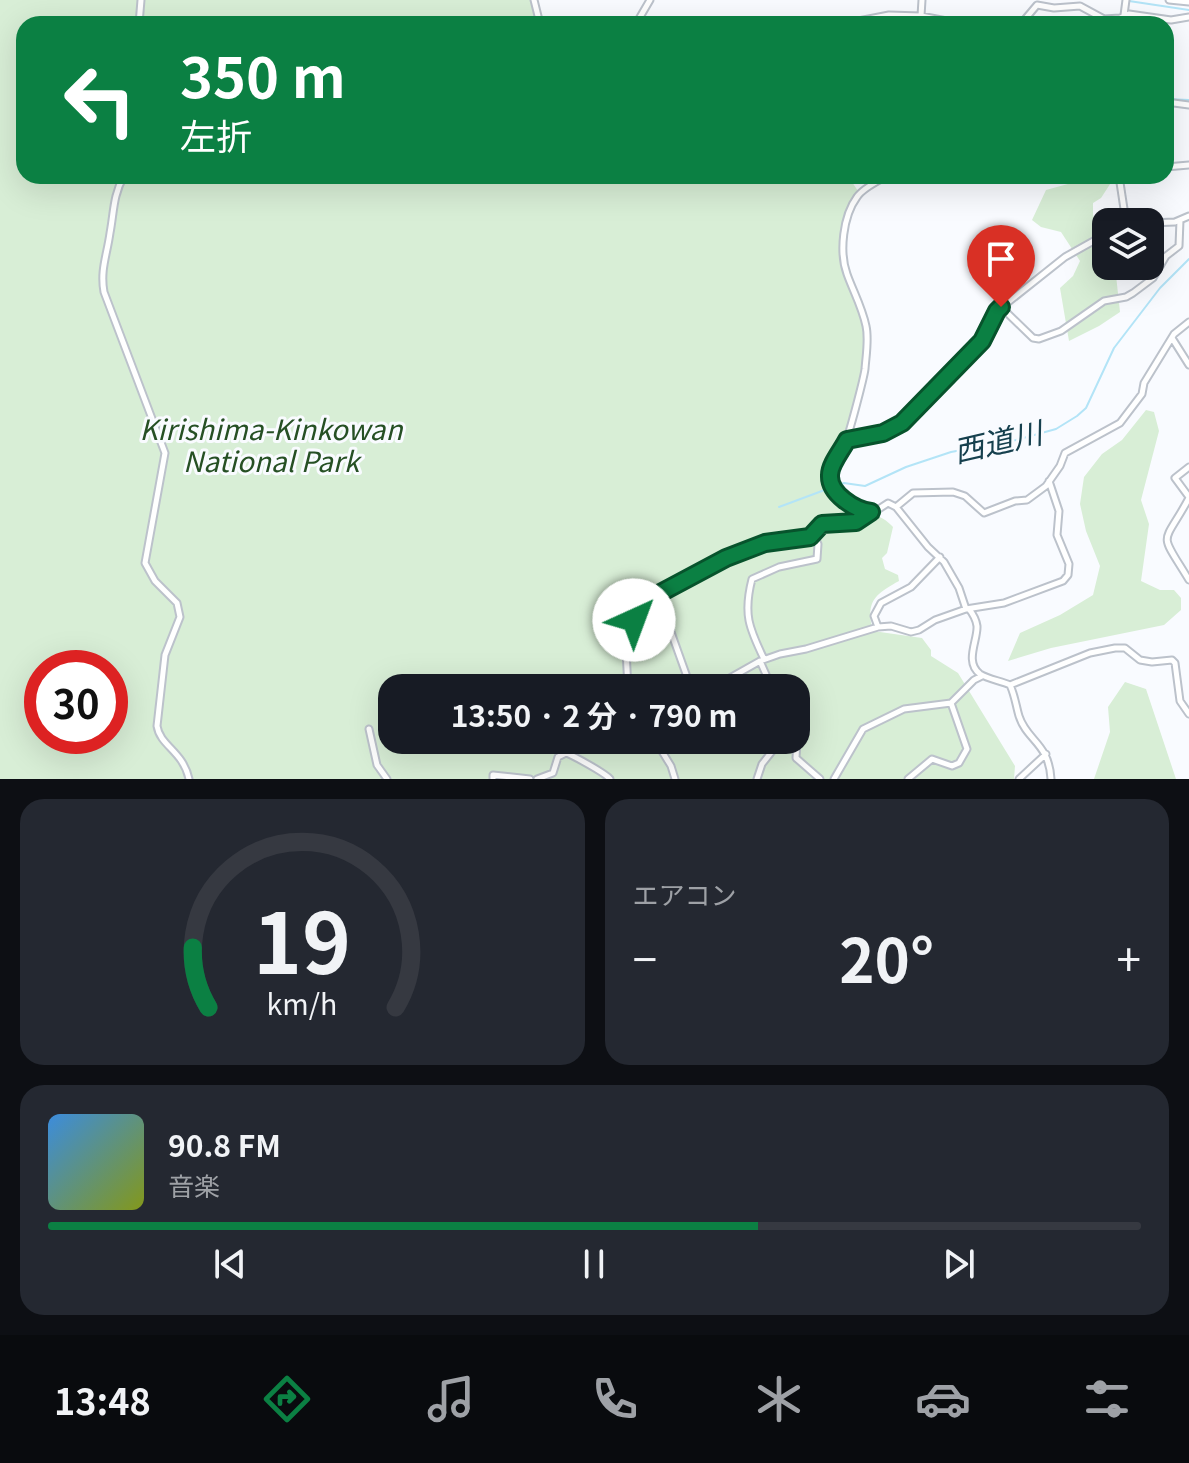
<!DOCTYPE html>
<html lang="ja">
<meta charset="utf-8">
<style>
:root{--surface:#171b24;--page:#242831;--text:#f1f3f6;--muted:#9ea1a6;--line:#363941;--accent:#0b8043}
body{margin:0;font-family:Georgia,"Noto Sans JP",serif;background:var(--page);color:var(--text);height:100vh;display:flex;flex-direction:column;font-size:30px;white-space:nowrap}
*{box-sizing:border-box;margin:0}
p{font-size:26px;color:var(--muted)}
.icon{flex:none;width:44px;height:44px;fill:none;stroke:currentColor;stroke-width:2;stroke-linecap:round;stroke-linejoin:round}
.map{position:relative;height:779px;overflow:hidden}
.details{display:flex;flex-direction:column;gap:20px;padding:20px;background:#0d0f14;flex:1}
.details>*{flex:none}
.guide{position:absolute;left:16px;top:16px;width:1158px;height:168px;border-radius:24px;box-shadow:0 8px 32px #0002;background:#0b8043;color:#fff;overflow:hidden}
.buttons{position:absolute;left:1092px;top:208px;display:grid;gap:16px}
.buttons a{display:grid;place-items:center;width:72px;height:72px;border-radius:16px;background:var(--surface);box-shadow:0 8px 32px #0002;font-size:40px}
.speed{position:absolute;left:24px;top:650px;display:flex;gap:16px;font-size:40px;font-weight:700;text-align:center}
.speed>*{display:grid;place-content:center;width:104px;height:104px;border-radius:50%;background:var(--surface);box-shadow:0 8px 32px #0002;line-height:1}
.speed .limit{border:12px solid #d22;background:#fff;color:#111}
.pin{position:absolute;display:grid;place-items:center;width:68px;height:68px;color:#fff;margin:-82px -34px;border-radius:50% 50% 50% 0;rotate:-45deg;box-shadow:0 0 8px #0007}
.pin .icon{rotate:45deg}
.me{position:absolute;width:88px;margin:-44px;rotate:43deg;stroke-linejoin:round;filter:drop-shadow(0 0 6px #0008)}
.turn{display:flex;align-items:center;gap:28px;height:168px;padding:0 32px;font-size:36px}
.turn .icon{width:104px;height:104px;stroke-width:2.5}
.turn b{display:block;font-size:56px;line-height:68px}
.big{font-size:60px;font-weight:700;line-height:1.1}
.details .widget{flex:1;display:flex;flex-direction:column;justify-content:center;gap:12px;min-width:0;padding:0 28px;border-radius:24px;background:var(--page)}
.details .dial{align-items:center;gap:0}
.dial svg{height:208px;overflow:visible;fill:none;stroke:var(--line);stroke-width:7;stroke-linecap:round;text-anchor:middle}
.dial text{fill:var(--text);stroke:none}
.song{display:flex;align-items:center;gap:24px}
.cover{width:96px;height:96px;border-radius:12px;background:linear-gradient(135deg,hsl(210 70% 55%),hsl(70 70% 35%))}
.played{height:8px;border-radius:4px;background:linear-gradient(90deg,var(--accent) 65%,var(--line) 65%)}
.keys{display:flex;justify-content:space-around;direction:ltr}
.heat{display:flex;justify-content:space-between;align-items:center;font-size:44px;direction:ltr}
.details .tiles{flex:1;display:grid;gap:20px;grid-template-columns:1fr 1fr}
.widget:last-child{grid-column:span 2}
.trip{position:absolute;left:378px;top:674px;width:432px;height:80px;border-radius:24px;background:var(--surface);box-shadow:0 8px 32px #0002;font-weight:700;line-height:80px;text-align:center}
.menu{display:flex;height:128px;justify-content:space-around;align-items:center;background:#090b0e;color:var(--muted)}
.menu .icon{width:56px;height:56px}
.menu .selected{color:var(--accent)}
.menu b{font-size:36px;color:var(--text)}
.map>svg:first-child{display:block}
.green{fill:#d8eed6;fill-rule:evenodd}
.lines{fill:none;stroke-linecap:round;stroke-linejoin:round}
.stream{stroke:#b3e4f7;stroke-width:2}
.minor-casing{stroke:#bcc2cb;stroke-width:9}
.minor{stroke:#fff;stroke-width:5}
.route-casing{stroke:#07532c;stroke-width:20}
.route{stroke:#0b8043;stroke-width:14}
.labels{text-anchor:middle;stroke-width:6;stroke-linejoin:round;paint-order:stroke}
.park-label{font-size:28px;font-style:italic;fill:#265024;stroke:#f9fbff}
.water-label{font-size:30px;font-style:italic;fill:#16404e;stroke:#f9fbff}
</style>
<div class="map">
<svg width="1189" height="779" viewBox="0 0 1189 779">
<rect width="100%" height="100%" fill="#f9fbff"/>
<path class="green" d="M0 0H530L537 24H24V176H848L858 191C852 198 851 205 848 213 840 234 839 258 847 279 854 298 866 316 865 337 863 372 856 411 842 444 838 455 826 465 829 477 830 483 835 488 839 493 857 519 875 507 893 527L887 553 882 558 885 569 898 575 899 581C875 594 865 602 873 631L922 638 931 650V656L958 673 1015 766 1014 779H0ZM42 668H110V736H42ZM392 688H796V740H392Z
M1097 176 1114 178 1101 198 1093 203V215L1106 240V266H1115L1120 312 1099 326 1069 341 1060 288 1073 276 1080 261 1061 232 1041 227 1032 220 1046 190Z
M1146 410 1154 412 1159 431 1141 500 1149 524 1141 581 1160 590H1174L1181 598V610L1164 625 1051 648 1008 661 1020 633 1060 615 1093 595 1100 566 1086 531 1080 504 1084 477 1102 454 1122 440Z
M1125 682 1146 689 1176 779H1094L1110 732 1108 707Z"/>
<g class="lines">
<path class="stream" d="M1129 1 1189 10
M1166 99 1189 100
M836 486 844 483 865 486 906 467 951 452 1016 440 1056 429 1077 416 1086 408 1114 348 1160 288 1189 259
M779 507 830 488"/>
<g class="minor-casing">
<path id="minor" d="M534 0 540 24
M1169 0 1189 2
M1124 15 1126 0
M921 16 922 0
M139 24 141 0
M636 24 650 0
M843 24 889 15 921 16 962 24 991 22 1001 24
M1021 24 1037 5 1054 8 1080 6 1104 19 1120 18 1129 14 1171 20 1189 17
M1166 102 1189 105
M1166 167 1189 165
M124 176C113 195 114 212 110 233 107 255 100 270 104 292L165 453 145 563 155 581 177 603 180 617 165 655 157 726C160 746 183 751 189 779
M1119 176 1126 222
M1150 223 1175 222 1189 216
M1001 307 1033 338 1039 339 1061 331 1104 301 1126 297 1133 293 1153 278 1166 256 1179 246 1180 220
M1172 338 1189 365
M847 440 883 433 902 423 982 341 997 311 1065 257 1106 234
M1189 467 1175 478 1189 497
M1189 498C1162 548 1158 529 1189 580
M896 507 913 493 953 492 965 496 984 513 1015 501 1027 500 1046 486 1060 466 1065 453 1120 423 1142 394 1144 383 1174 334 1189 322
M870 511C854 510 834 497 830 479 828 469 839 453 844 445 848 440 864 377 865 369 866 355 869 339 866 326 862 307 853 291 847 274 839 252 843 216 857 197 863 188 878 181 887 176
M657 593 691 688
M969 609C973 614 976 619 977 626 978 640 964 662 980 674 988 679 1001 681 1010 685L1090 653 1115 648H1125L1140 660 1152 662 1172 660 1175 663 1180 701 1189 714
M878 627 874 616 881 603 911 587 940 557
M764 659C749 628 743 614 752 579L779 567 817 559 818 544 815 538 811 537
M760 661 772 688
M1010 685C1015 696 1016 706 1019 716 1027 741 1049 743 1051 779
M628 688 625 632 643 605 651 598 726 558 765 543 810 537 822 524 862 520 888 503 896 507 928 547 944 562 959 588 966 609
M712 688 760 661 780 654 806 649 878 627 891 626 911 632 919 630 935 620 966 609 1004 603 1063 581 1068 575 1069 564 1057 535 1059 511 1049 481
M796 717 798 722 796 758 820 779
M369 729 377 765 387 779
M655 740 671 766 675 779
M493 779V775L530 779
M537 779 553 773 558 757 566 753C574 756 605 773 610 779
M757 779 762 764 781 740
M834 779 863 729 904 709 951 703 974 680 982 676
M908 779 932 759 952 766 959 763 967 749 951 703
M1019 779 1046 754"/>
</g>
<use href="#minor" class="minor"/>
</g>
<g class="lines">
<g class="route-casing">
<path id="route" d="M634 620 643 605 651 598 726 558 765 543 810 537 822 524 856 522 871 512C855 510 829 494 830 475 830 464 842 450 847 440L883 433 902 423 982 341 997 311 1001 307"/>
</g>
<use href="#route" class="route"/>
</g>
<g class="labels">
<g class="park-label">
<text x="271" y="440">Kirishima-Kinkowan<tspan x="271" dy="32">National Park</tspan></text>
</g>
<g class="water-label">
<text transform="translate(998 443) rotate(-13)" y="10">西道川</text>
</g>
</g>
</svg>
<div class="buttons">
<a><svg class="icon" aria-label="layers" viewBox="0 0 24 24"><path d="M12 4l9 5-9 5-9-5zM3 14l9 5 9-5"/></svg></a>
</div>
<div class="speed"><div class="limit">30</div></div>
<div class="pin" style="left:1001px;top:307px;background:#d93025"><svg class="icon" aria-label="arrive" viewBox="0 0 24 24"><path d="M6 21V4h12l-3 4 3 4H6"/></svg></div>
<svg class="me" style="left:634px;top:620px" viewBox="-20 -20 40 40"><circle r="19" fill="#fff"/><path d="M0-13L10 11 0 6-10 11z" fill="#0b8043"/></svg>
<div class="trip">13:50 · 2 分 · 790 m</div>
<div class="guide">
<div class="turn"><svg class="icon" aria-label="left" viewBox="0 0 24 24"><path d="M17 20v-9H6M10 6l-5 5 5 5"/></svg><div><b>350 m</b>左折</div></div>
</div>
</div>
<section class="details">
<div class="tiles">
<div class="widget dial"><svg viewBox="0 0 100 80">
<path d="M14 69A42 42 0 1 1 86 69"/>
<path d="M14 69A42 42 0 0 1 8 46" stroke="#0b8043"/>
<text x="50" y="56" font-size="32" font-weight="700">19</text>
<text x="50" y="72" font-size="11">km/h</text>
</svg></div>
<div class="widget"><p>エアコン</p>
<div class="heat"><a>−</a><b class="big">20°</b><a>+</a></div>
</div>
<div class="widget">
<div class="song"><i class="cover"></i><div><b>90.8 FM</b><p>音楽</p></div></div>
<div class="played"></div>
<div class="keys"><svg class="icon" aria-label="previous" viewBox="0 0 24 24"><path d="M18 5L8 12l10 7zM5 5v14"/></svg><svg class="icon" aria-label="pause" viewBox="0 0 24 24"><path d="M8 5v14M16 5v14"/></svg><svg class="icon" aria-label="next" viewBox="0 0 24 24"><path d="M6 5l10 7-10 7zM19 5v14"/></svg></div>
</div>
</div>
</section>
<nav class="menu">
<b>13:48</b>
<svg class="icon selected" aria-label="directions" viewBox="0 0 24 24"><path d="M12 3l9 9-9 9-9-9zM9 14v-3h6M13 9l2 2-2 2"/></svg>
<svg class="icon" aria-label="music" viewBox="0 0 24 24"><path d="M9 18V5l10-2v13"/><circle cx="6" cy="18" r="3"/><circle cx="16" cy="16" r="3"/></svg>
<svg class="icon" aria-label="phone" viewBox="0 0 24 24"><path d="M5 4h4l2 5-3 2q2 4 5 5l2-3 5 2v4C11 20 4 13 5 4z"/></svg>
<svg class="icon" aria-label="climate" viewBox="0 0 24 24"><path d="M12 3v18M4 7l16 10M4 17L20 7"/></svg>
<svg class="icon" aria-label="car" viewBox="0 0 24 24"><path d="M5 17H2v-5l4-1 3-4h7l3 4 3 1v5h-3M9 17h6M6 11h13"/><circle cx="7" cy="17" r="2"/><circle cx="17" cy="17" r="2"/></svg>
<svg class="icon" aria-label="filters" viewBox="0 0 24 24"><path d="M4 7h16M4 17h16"/><circle cx="9" cy="7" r="2"/><circle cx="15" cy="17" r="2"/></svg>
</nav>
